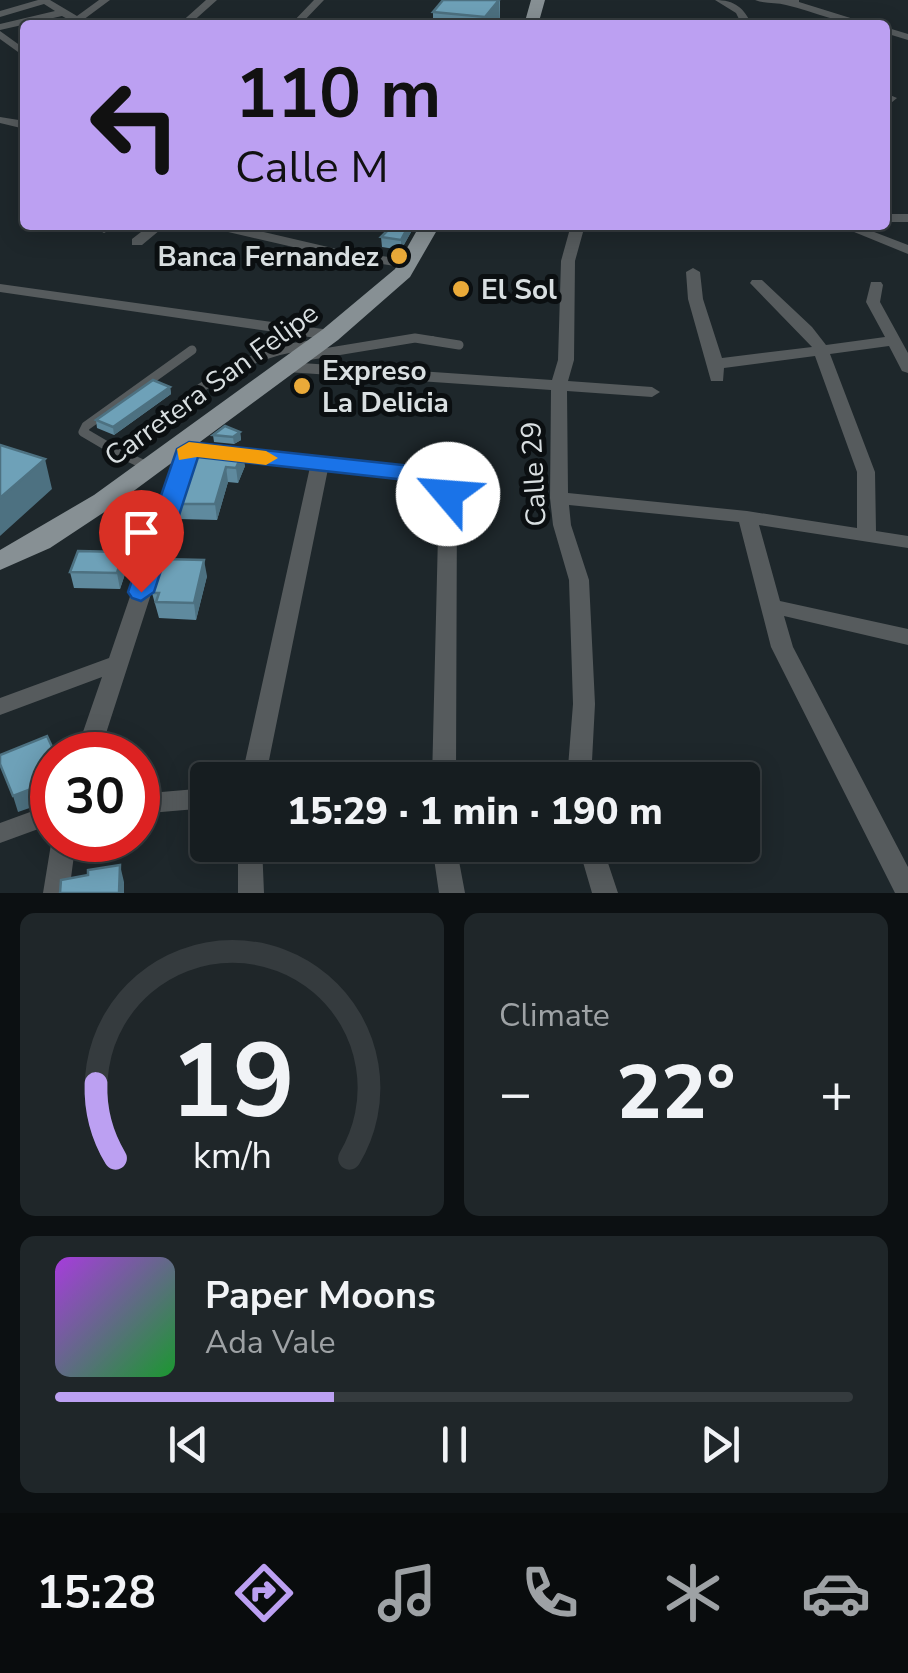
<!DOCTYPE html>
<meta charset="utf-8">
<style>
:root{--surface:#161d20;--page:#1f2629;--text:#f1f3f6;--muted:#9ea2a5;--line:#353b3e;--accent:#bca0f2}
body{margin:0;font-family:"Nunito Sans",sans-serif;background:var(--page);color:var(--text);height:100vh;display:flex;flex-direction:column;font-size:38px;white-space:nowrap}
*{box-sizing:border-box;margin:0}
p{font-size:32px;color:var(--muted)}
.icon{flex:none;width:55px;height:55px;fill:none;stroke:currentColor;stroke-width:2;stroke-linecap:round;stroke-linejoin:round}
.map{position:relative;height:893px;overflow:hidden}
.details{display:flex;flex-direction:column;gap:20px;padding:20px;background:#0c1012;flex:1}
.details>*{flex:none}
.guide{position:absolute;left:20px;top:20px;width:870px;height:210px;border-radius:10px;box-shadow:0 5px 25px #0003,0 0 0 2px var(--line);background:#bca0f2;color:#111;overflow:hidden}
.speed{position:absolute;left:30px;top:732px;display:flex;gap:20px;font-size:50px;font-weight:700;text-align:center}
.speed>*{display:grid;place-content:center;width:130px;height:130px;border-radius:50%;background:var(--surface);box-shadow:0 5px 25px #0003,0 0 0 2px var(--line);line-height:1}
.speed .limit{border:15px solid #d22;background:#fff;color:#111}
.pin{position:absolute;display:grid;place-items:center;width:85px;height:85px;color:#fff;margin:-102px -42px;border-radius:50% 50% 50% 0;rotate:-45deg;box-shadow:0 0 10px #0007}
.pin .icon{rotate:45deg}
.me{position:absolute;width:110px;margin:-55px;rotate:297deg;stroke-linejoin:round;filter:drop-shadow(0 0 8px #0008)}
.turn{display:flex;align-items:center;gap:35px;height:210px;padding:0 50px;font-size:45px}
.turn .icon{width:130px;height:130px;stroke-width:2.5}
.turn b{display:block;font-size:70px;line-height:85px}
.big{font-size:75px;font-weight:800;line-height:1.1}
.details .widget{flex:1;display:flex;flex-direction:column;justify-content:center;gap:15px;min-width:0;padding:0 35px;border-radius:15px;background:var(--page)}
.details .dial{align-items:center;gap:0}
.dial svg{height:260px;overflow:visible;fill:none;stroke:var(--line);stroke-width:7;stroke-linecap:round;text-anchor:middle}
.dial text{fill:var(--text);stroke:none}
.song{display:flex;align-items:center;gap:30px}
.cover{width:120px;height:120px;border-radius:15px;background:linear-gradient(135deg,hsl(280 70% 55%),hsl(130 70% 35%))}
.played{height:10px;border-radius:5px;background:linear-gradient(90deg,var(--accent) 35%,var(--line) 35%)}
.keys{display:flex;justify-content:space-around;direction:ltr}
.heat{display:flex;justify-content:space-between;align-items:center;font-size:55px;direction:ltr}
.details .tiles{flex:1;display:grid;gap:20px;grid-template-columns:1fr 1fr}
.widget:last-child{grid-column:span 2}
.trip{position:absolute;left:190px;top:762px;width:570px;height:100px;border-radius:10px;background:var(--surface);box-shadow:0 5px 25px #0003,0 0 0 2px var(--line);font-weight:800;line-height:100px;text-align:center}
.dock{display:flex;height:160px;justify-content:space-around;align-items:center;background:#090c0d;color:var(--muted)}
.dock .icon{width:70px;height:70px}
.dock .active{color:var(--accent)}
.dock b{font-size:45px;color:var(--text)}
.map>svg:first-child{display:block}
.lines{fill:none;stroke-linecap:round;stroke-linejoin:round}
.service-far1{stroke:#565b5d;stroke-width:6}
.service{stroke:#565b5d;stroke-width:9}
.minor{fill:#565b5d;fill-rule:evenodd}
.primary{fill:#879094;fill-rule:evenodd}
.wall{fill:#5f8a9e}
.shaded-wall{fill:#4d7181}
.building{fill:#6ea1b8;stroke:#4d7181;stroke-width:2.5}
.route{fill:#1a73e8;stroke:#114b97;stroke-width:2.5}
.slow{fill:#f59e0b}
.poi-dot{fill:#eaaa39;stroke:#0b0f11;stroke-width:4}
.labels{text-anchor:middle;stroke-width:10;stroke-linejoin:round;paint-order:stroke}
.poi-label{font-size:28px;font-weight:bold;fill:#d9dfe1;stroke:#0b0f11;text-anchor:start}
.street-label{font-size:28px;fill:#d9dfe1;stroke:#0b0f11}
</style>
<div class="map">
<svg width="908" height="893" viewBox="0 0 908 893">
<rect width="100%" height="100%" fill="#1e272b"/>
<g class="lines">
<path class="service-far1" d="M401 339H432"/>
<path class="service" d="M306 356 415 338 459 345
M117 452 83 432 86 426 192 350
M147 466 117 452C177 406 231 353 310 345"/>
<path class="minor" d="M38 0H50L77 16 99 0H110L83 20 90 25H78L62 16 0 30V24L55 11 44 4 0 17V11Z
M206 0H217L189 25H178Z
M314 0H324L300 25H290Z
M715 0C735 0 744 8 752 25H742L736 13Z
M755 0H799V2L873 25C843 25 815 12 786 5 776 2 765 4 755 0Z
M532 18 642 20 647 23H529V19Z
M885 27 908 34V40L885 33Z
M0 31 25 49V57L0 39Z
M885 93 897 98 885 108Z
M0 117 25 121V129L0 123Z
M885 214H908V222H885Z
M101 225H119L104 233 97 229Z
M150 225H166L142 245H132V239Z
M209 225H234L341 250 409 260 416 264 409 268 341 258 211 228Z
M571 225H585L575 261 574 360 568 381 652 387 660 392 652 397 567 391 568 493 747 511 857 528V472L815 356 724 368 723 381H711L688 299 686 272 693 268 700 272 703 299 722 358 812 347 750 283 752 280H762L812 327 826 345 885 337 866 302 871 282H881L883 285 880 302 908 353V373L902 371 889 346 830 354 875 472 876 531 908 536V548L759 525 780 601 908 629V645L784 616 793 647 908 867V893H895L771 647 739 522 569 505 571 525 589 580 595 704 591 780H567L573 704 569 580 553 525 550 498 551 390 287 372 279 367 287 362 552 380 558 360 561 261Z
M837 225H856L908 245V254Z
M0 284 330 330 338 335 330 340 0 292Z
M175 442 430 469 449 478 457 494 456 780H432L439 494 435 485 426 480 328 469 265 780H241L310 467 196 455 99 755H75L102 677 0 715V698L109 658 179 453 169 451 166 447Z
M208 788V808L138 814V794Z
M52 804V824L0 843V823Z
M52 838 76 840 69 893H43Z
M238 845H262L264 893H238Z
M432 845H456L465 893H439Z
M578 845H602L618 893H592Z"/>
<path class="primary" d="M531 0H545L538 25H524Z
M420 225H440L410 277 338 340 112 507 50 548 0 570V550L94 495 322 330 395 269Z"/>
</g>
<path class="wall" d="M443 0H500V25H433V12Z
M415 225 401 250 382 247 381 237Z
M170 387 171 394 114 435 97 428 96 420Z
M240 432 241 440 234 444 214 442 213 435Z
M201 445 245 466 238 483 228 482 217 520 179 519 177 504Z
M127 568 120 589 74 588 70 572Z
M207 576 196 620 159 618 152 593Z"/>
<path class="shaded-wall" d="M499 0 500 25H484L485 17Z
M409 225H415L401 250V240Z
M170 387 171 394 114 435 113 427Z
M240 432 241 440 234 444 233 437Z
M243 452 245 466 238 483 236 468Z
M45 459 52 489 0 536V498Z
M226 467 228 482 217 520 215 504Z
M123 552 127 568 120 589 117 573Z
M204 560 207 576 196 620 194 603Z
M54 751 55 755H52V782L47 784 50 796 43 799 44 803 18 812 13 796 37 782 40 768 47 754Z
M120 865 124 882V893H119Z"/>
<path class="building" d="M443 0H499L485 17 433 12Z
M393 225H409L401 240 381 237Z
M153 380 170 387 113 427 96 420Z
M225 426 240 432 233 437 213 435Z
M0 445 45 459 0 498Z
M201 445 243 452 236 468 226 467 215 504H177Z
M78 551 123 552 117 573 70 572Z
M162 559 204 560 194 603 156 602 159 593H152Z
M47 736 54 751 47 754 51 764 40 768 45 779 37 782 39 786 13 796 0 764V755Z
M120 865 119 893H60L61 880 88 875V870Z"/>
<path class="route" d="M189 442 430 468 451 477 460 494 448 502 440 499 424 482 198 457 154 592 141 601 132 598 128 592 177 449Z"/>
<path class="slow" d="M189 442 266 451 278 458 266 465 197 457 179 460 177 449Z"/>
<g class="poi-dot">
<circle cx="399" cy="256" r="10"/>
<circle cx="461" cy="289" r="10"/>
<circle cx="302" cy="386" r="10"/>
</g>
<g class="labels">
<g class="poi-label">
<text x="379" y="266" text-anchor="end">Banca Fernandez</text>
<text x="481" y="299">El Sol</text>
<text x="322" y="380">Expreso<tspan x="322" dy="32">La Delicia</tspan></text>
</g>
<g class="street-label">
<text transform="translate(211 384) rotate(-36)" y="10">Carretera San Felipe</text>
<text transform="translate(533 474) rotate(-93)" y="10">Calle 29</text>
</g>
</g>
</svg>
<div class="speed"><div class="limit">30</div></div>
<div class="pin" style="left:141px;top:592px;background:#d93025"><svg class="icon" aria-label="arrive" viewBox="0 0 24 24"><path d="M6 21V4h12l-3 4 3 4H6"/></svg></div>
<svg class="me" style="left:448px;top:494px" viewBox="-20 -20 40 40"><circle r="19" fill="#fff"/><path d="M0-13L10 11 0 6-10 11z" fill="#1a73e8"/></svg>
<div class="trip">15:29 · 1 min · 190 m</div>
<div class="guide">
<div class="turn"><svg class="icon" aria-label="left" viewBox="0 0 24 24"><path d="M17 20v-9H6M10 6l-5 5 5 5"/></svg><div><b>110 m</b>Calle M</div></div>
</div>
</div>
<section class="details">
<div class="tiles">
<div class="widget dial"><svg viewBox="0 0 100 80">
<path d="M14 69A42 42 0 1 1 86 69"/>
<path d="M14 69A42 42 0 0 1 8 46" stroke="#bca0f2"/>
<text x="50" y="56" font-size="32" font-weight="700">19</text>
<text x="50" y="72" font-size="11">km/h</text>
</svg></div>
<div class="widget"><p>Climate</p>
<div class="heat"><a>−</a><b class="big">22°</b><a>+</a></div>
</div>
<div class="widget">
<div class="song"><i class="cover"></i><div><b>Paper Moons</b><p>Ada Vale</p></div></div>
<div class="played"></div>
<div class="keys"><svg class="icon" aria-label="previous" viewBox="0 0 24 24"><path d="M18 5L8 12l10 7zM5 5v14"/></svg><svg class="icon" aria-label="pause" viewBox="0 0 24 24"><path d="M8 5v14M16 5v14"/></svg><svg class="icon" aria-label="next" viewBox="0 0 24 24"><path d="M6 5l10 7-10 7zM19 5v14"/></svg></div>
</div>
</div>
</section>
<nav class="dock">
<b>15:28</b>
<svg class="icon active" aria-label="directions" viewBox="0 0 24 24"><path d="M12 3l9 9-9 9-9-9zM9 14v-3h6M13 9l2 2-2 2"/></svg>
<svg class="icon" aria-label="music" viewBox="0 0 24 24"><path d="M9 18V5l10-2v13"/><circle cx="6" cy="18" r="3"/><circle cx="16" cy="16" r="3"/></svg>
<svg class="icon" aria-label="phone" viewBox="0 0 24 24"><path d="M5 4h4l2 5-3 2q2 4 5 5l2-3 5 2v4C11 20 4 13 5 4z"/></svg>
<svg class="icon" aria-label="climate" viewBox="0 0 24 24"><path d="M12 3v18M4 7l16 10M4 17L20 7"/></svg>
<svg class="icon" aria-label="car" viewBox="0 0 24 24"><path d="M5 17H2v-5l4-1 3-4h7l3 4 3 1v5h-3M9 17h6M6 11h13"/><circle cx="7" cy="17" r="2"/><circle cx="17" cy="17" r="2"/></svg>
</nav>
